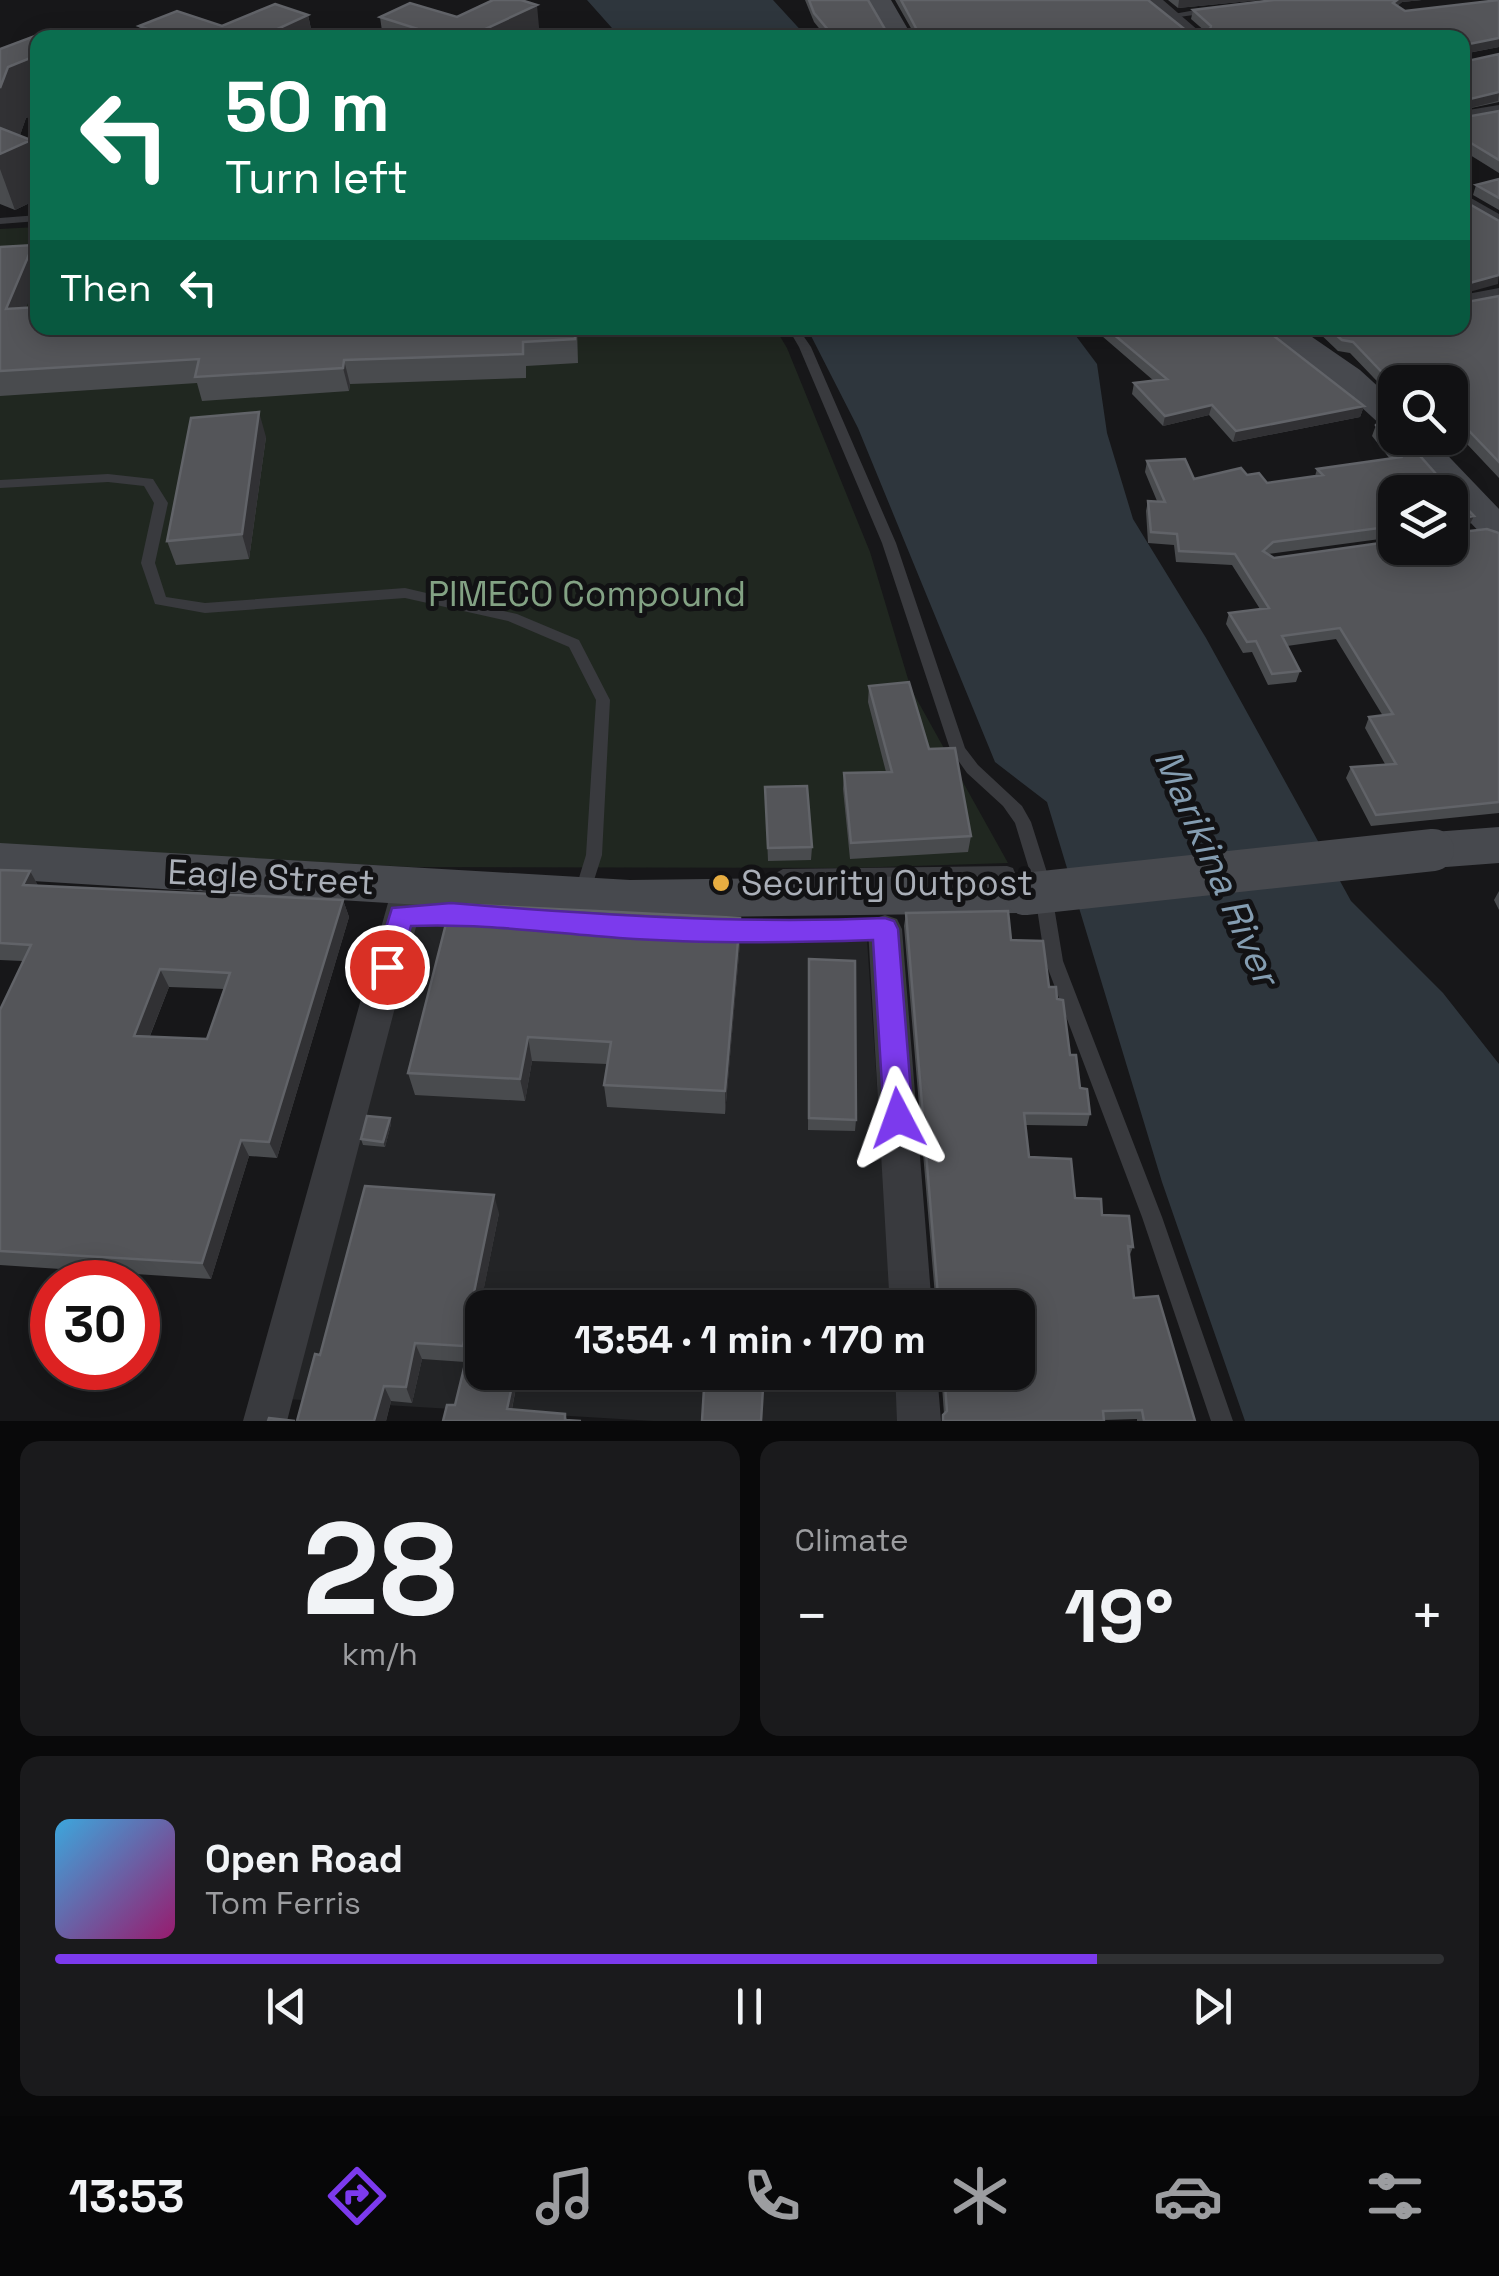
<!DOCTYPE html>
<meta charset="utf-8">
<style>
:root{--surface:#111113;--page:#1a1a1c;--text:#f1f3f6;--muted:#9c9da0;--line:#303133;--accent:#7c3aed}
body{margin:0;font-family:"Space Grotesk",sans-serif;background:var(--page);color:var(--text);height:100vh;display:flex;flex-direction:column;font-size:38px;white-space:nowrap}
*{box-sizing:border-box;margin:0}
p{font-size:32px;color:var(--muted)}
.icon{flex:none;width:55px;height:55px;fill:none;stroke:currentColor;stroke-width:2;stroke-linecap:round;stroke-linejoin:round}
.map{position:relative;height:1421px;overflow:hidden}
.drawer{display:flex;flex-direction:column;gap:20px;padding:20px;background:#09090a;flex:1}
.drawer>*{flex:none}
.top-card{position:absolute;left:30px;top:30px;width:1440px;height:305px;border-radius:20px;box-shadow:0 5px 25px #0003,0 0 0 2px var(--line);background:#0b6e4f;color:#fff;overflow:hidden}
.controls{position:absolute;left:1378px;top:365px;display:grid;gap:20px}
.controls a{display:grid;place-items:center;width:90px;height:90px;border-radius:20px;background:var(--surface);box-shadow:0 5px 25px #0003,0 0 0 2px var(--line);font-size:50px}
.speed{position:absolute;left:30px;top:1260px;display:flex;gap:20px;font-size:50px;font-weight:700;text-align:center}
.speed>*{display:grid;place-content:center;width:130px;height:130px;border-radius:50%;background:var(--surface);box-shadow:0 5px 25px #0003,0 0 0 2px var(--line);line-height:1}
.speed .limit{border:15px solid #d22;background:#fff;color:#111}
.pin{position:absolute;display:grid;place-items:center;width:85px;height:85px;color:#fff;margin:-42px;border:5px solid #fff;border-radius:50%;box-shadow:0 2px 10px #0007}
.me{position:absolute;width:110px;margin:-55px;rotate:356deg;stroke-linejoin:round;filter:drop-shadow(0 0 8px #0008)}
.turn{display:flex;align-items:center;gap:35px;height:210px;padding:0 30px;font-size:45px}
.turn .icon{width:130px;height:130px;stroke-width:2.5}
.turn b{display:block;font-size:70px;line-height:85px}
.then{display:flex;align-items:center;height:95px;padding:0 30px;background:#0003;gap:20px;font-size:38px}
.big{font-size:75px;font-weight:800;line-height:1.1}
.drawer .tile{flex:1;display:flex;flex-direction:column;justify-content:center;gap:15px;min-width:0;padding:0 35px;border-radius:20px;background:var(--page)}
.drawer .dial{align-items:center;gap:0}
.dial b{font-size:130px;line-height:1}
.song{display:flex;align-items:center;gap:30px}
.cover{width:120px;height:120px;border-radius:15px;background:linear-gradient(135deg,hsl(200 70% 55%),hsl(320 70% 35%))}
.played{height:10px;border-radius:5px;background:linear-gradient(90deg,var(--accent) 75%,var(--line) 75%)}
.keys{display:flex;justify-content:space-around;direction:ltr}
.heat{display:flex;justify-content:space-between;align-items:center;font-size:55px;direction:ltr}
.drawer .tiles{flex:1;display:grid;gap:20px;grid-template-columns:1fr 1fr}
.tile:last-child{grid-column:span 2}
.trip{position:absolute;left:465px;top:1290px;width:570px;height:100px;border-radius:20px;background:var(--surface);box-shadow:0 5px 25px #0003,0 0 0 2px var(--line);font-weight:800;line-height:100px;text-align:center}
.menu{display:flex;height:160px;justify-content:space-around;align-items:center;background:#070708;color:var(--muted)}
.menu .icon{width:70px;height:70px}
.menu .selected{color:var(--accent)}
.menu b{font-size:45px;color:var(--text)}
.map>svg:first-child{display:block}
.built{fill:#232426}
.green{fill:#202720}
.water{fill:#2e363d}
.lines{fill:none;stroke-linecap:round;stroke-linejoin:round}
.service{fill:#393a3e;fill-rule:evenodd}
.minor{fill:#393a3e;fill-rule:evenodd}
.secondary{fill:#47494e;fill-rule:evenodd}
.secondary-bridge{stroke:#47494e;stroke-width:42}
.wall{fill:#494b4e;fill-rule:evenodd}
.shaded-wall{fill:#313134}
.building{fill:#545559;stroke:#616368;stroke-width:2.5;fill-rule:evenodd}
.route{fill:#7c3aed;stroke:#51269a;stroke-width:2.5}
.poi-dot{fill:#e7ad41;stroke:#121214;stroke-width:4}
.labels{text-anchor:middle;stroke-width:10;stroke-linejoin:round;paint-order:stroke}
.park-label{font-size:35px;fill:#83a284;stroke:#121214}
.street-label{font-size:35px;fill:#aaafb8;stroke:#121214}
.poi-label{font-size:35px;fill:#aaafb8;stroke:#121214;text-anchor:start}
.water-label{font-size:38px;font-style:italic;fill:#849db1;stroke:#121214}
</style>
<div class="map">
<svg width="1499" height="1421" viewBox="0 0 1499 1421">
<rect width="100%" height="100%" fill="#171719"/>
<path class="built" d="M417 920 867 940 892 1307 482 1308V1372L896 1373 899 1421H653L286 1399Z"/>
<path class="green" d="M37 227 38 328H775L787 348 870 552 911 689 1008 863 849 868 411 867 0 845V229Z"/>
<path class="water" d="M587 0H773L807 37H620Z
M807 328H1070L1097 364 1107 433 1133 519 1206 638 1351 901 1443 993 1499 1064V1421H1245L1162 1182 1047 802 995 762 858 428Z"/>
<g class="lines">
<path class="service" d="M1212 7 1216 10 1215 12 1172 18 1168 15Z
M38 215V221L0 224V218Z
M788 328H798L811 347 896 543 965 748 978 765 1022 806 1031 822 1050 882 1063 961 1162 1217 1233 1421H1211L1142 1217 1045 961 1033 882 1015 823 1003 806 967 773 950 749 882 543 799 347Z
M108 474 153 479 168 503 155 563 166 597 205 603 405 588 517 614 579 640 610 700 602 855 588 899 582 901 576 899 574 894 586 855 596 700 569 647 508 621 405 598 205 613 155 604 141 563 154 503 144 486 108 482 0 488V480Z
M1007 866 1013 868 1015 873 1013 878 1007 880 786 883 766 894 760 892 758 887 760 882 783 869Z
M401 909H467L473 911 475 916 473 921 467 923H401L395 921 393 916 395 911Z
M885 922 891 924 894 929 891 934 885 936 719 939 713 937 710 932 713 927 719 925Z"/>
<path class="minor" d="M1148 0H1163L1207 38H1188L1149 6Z
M1499 105V117L1462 123V111Z
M1462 193 1499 214V229L1462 208Z
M1499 288V302L1462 309V295Z
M410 872 422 876 427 885 287 1421H243L393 885 398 876Z
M885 915 897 919 902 929 932 1308H890L868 929 873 919Z
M895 1372H937L941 1421H897Z"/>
<path class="secondary" d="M867 0H891L913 38H889Z
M1262 328H1299L1360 370 1395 402V430L1383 427 1336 384Z
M1395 437 1431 438 1499 509V543L1486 539 1450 501V492H1443Z
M1499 827V863L1433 868 1417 863 1410 850 1417 837 1433 832Z
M0 843 630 880 1025 875 1042 881 1049 894 1042 907 1025 913 630 918 0 879Z"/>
<path class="secondary-bridge" d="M1025 894 1433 850"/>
</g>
<path class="wall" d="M805 0H868L886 31 912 30 895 0H1148L1188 32H1206L1191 19 1193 10 1274 0H1422L1402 2 1397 6 1405 11 1499 47 1463 54V62L1499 54V102L1462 110V38H827L814 22Z
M1168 0H1260L1178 8Z
M308 15 313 38H143L139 26H222Z
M380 17H457L540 38H383Z
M38 38V113L26 118 20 135 31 140 38 157V199L15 210 0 204V49Z
M1499 111V173L1462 150V114L1466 117Z
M1499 179V210L1473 195 1476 185Z
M0 247 26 308 577 328 578 363 526 366V378L350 384 349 391 202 401 197 383 0 396Z
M1499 296V478L1450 426V382H1395V400L1350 353 1338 351 1314 328H1462L1467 302Z
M1099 328H1272L1276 331 1274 336 1364 406 1360 417 1233 442 1209 415 1163 426 1132 394 1134 383 1154 381 1102 336 1103 330Z
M1376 425 1452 493 1474 516 1469 526 1452 530V533H1499V813L1371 826 1346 778 1351 767 1385 764 1365 728 1369 717 1383 716 1336 639 1287 646 1300 671 1296 682 1268 685 1252 652 1243 653 1226 624 1229 613 1260 609 1232 565 1176 562 1174 545 1148 543 1146 511 1148 501H1157L1145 472 1147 461 1194 479 1247 475 1267 483 1315 476 1317 469 1390 459 1372 436ZM1395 492 1450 548 1274 558 1268 554 1395 537Z
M266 437 249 559 176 565 167 541Z
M869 686 929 749 971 836 968 852 850 859 843 789 844 773 886 772 868 702Z
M765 787 812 847 811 860 768 861Z
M0 870 30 871 38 886 343 900 349 917 277 1158 249 1156 211 1279 0 1265V1010L23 961 0 960ZM169 987 225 989 207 1039 150 1036Z
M1499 891V910L1494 900Z
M906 913 1011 940 1057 999 1070 1055 1080 1088 1090 1114 1087 1126 1026 1125 1029 1157 1075 1198 1102 1215 1133 1247 1129 1257 1134 1298 1195 1421H1137V1419L1104 1420 944 1414 941 1372H1018V1308H936L904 926Z
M740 918V942L725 1114 607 1107 604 1085 607 1064 532 1061 525 1101 415 1095 408 1073Z
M809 959 856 1120 855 1131 808 1130Z
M390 1118 391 1124 385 1147 363 1145 361 1139Z
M499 1213 470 1356 482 1372H519L512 1409 565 1414 567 1420 455 1405 465 1362 422 1359 412 1403 391 1401 386 1421H297L320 1355Z"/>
<path class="shaded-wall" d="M1179 0H1260L1178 8Z
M1397 0H1422L1402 2 1390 12 1393 3Z
M537 5 540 38H466Z
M308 15 313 38H258Z
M1499 38V47L1462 54 1464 45Z
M38 55V113L26 118 16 147 31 140 38 157V199L15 210 0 169V88L8 67Z
M1499 92 1498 101 1462 110V101Z
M33 245 38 256V279L16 332 6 309Z
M1499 275 1498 284 1462 294V285Z
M344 360 350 384 349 391 343 368Z
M1212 405 1209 415 1163 426 1165 416Z
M1364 406 1360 417 1233 442 1236 431Z
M259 412 266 437 249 559 242 534Z
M1474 516 1469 526 1450 530 1452 520Z
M30 871 40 889 23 885Z
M343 900 349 917 277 1158 269 1142Z
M740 918V942L725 1114V1091Z
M160 969 169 987 143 1053 134 1036Z
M528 1037 532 1061 525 1101 520 1079Z
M390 1118 391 1124 385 1147 383 1142Z
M241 1140 249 1156 211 1279 202 1263Z
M494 1195 499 1213 469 1363 463 1346Z
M415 1343 422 1359 412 1403 406 1387Z
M515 1372H519L510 1418 507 1409Z
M384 1386 391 1401 386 1421H374Z"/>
<path class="building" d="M493 0H521L537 5 466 38H396L415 28 380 17 410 3 457 17Z
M809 0H868L886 31 917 30 901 0H1148L1188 32 1209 33 1211 26 1193 10 1274 0H1397L1393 3 1405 11 1499 0V38L1464 45 1463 62 1499 54V92L1462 101V38H835L814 13Z
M275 4 308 15 258 38H172L139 26 177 11 222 26Z
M40 34 50 38H38V55L8 67 0 88V49Z
M1499 111V160L1466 140 1462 141V114L1466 117Z
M0 128 31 140 0 154Z
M1499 179V198L1476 185Z
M1462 191 1464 201 1499 221V275L1462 285Z
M33 245 6 309 38 307V328H575V339L523 342V354L344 360 343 368 195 377 199 359 0 371V247Z
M1499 296V462L1450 411V382H1395V386L1353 342 1342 340 1328 328H1462V299L1467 302Z
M1106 328H1272L1276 331 1270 333 1364 406 1236 431 1212 405 1165 416 1134 383 1167 379Z
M259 412 242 534 167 541 191 418Z
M1381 420 1395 431V438H1403L1405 439 1445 484 1451 485 1452 493 1474 516 1452 520V533L1487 529 1499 533V802L1376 815 1351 767 1396 764 1369 717 1393 714 1340 628 1282 636 1300 671 1272 674 1256 641 1247 642 1229 613 1269 608 1235 554 1179 551 1177 534 1151 532 1148 501 1165 502 1147 461 1185 459 1194 479 1241 468 1247 475 1259 473 1267 483 1323 475 1317 469 1401 457 1376 425ZM1395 492H1450V548H1395V541L1274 558 1263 551 1273 542 1395 526Z
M909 682 929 749 955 748 971 836 851 843 844 773 892 772 869 686Z
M807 786 812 847 768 848 765 787Z
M0 870 30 871 23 885 343 900 269 1142 241 1140 202 1263 0 1251V1010L31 945 0 943ZM160 969 230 973 207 1039 134 1036Z
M451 904 740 918 725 1091 604 1085 611 1042 528 1037 520 1079 408 1073Z
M1008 911 1011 940 1043 941 1049 987H1056L1057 999 1063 1000 1070 1055H1076L1080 1088 1087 1089 1090 1114 1024 1113 1029 1157 1071 1159 1075 1198 1101 1199 1102 1215 1129 1216 1133 1247 1128 1246 1134 1298 1158 1296 1195 1421H1144L1142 1410 1103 1411 1104 1421H943V1415L947 1411 944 1372H1018V1308H939L906 913Z
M809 959 855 961 856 1120 809 1118Z
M367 1116 390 1118 383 1142 361 1139Z
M365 1186 494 1195 463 1346 415 1343 406 1387 384 1386 374 1421H297L315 1354 320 1355Z
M467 1356 482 1358V1372H515L507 1409 565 1414V1420L581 1421H443L447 1405H455Z
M705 1372H764L761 1421H702Z
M269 1418 295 1421H268Z"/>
<path class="route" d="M451 903C596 915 739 924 885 918L894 921 898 929 913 1118 908 1127 898 1131 888 1127 884 1118 873 940C788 943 704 944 619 938 550 933 481 923 411 926L397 975 387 978 378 975 374 967 392 908Z"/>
<circle class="poi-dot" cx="721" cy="883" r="10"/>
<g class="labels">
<g class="park-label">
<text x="587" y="606">PIMECO Compound</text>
</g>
<g class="street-label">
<text transform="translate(271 877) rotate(3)" y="12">Eagle Street</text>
</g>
<g class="poi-label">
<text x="741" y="895">Security Outpost</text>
</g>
<g class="water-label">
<text transform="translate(1217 867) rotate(66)" y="13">Marikina River</text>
</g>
</g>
</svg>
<div class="controls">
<a><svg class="icon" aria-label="search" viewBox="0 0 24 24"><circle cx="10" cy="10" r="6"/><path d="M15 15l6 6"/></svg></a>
<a><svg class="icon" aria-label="layers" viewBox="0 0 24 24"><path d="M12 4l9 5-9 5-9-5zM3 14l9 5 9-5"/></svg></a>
</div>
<div class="speed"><div class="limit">30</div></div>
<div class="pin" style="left:387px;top:967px;background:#d93025"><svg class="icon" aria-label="arrive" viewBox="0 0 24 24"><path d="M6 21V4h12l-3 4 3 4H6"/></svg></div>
<svg class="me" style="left:898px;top:1118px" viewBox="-20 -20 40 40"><path d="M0-17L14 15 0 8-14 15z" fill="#7c3aed" stroke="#fff" stroke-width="4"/></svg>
<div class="trip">13:54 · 1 min · 170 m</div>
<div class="top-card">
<div class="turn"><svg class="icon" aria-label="left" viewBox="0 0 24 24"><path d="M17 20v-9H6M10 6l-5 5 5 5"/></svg><div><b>50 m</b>Turn left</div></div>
<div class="then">Then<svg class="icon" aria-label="left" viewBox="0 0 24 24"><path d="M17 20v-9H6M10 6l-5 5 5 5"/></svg></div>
</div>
</div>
<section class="drawer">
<div class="tiles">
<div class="tile dial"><b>28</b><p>km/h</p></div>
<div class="tile"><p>Climate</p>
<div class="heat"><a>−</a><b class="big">19°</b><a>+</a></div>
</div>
<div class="tile">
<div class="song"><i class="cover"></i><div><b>Open Road</b><p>Tom Ferris</p></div></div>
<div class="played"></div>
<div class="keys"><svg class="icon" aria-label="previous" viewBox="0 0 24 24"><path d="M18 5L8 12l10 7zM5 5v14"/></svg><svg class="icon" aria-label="pause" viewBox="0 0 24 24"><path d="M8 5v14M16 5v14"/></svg><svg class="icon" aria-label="next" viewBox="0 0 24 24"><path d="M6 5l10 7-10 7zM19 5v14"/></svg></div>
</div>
</div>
</section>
<nav class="menu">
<b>13:53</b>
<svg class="icon selected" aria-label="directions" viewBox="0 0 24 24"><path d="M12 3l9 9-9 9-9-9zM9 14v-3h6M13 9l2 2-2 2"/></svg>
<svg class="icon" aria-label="music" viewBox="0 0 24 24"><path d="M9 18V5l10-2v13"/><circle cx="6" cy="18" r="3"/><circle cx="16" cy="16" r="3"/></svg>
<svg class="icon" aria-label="phone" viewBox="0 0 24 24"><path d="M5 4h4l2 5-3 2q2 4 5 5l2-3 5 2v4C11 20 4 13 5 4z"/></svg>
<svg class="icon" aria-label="climate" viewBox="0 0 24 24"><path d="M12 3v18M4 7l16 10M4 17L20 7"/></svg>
<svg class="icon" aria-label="car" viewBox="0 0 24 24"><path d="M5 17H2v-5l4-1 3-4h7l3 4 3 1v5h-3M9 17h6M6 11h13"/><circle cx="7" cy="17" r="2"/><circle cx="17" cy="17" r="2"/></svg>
<svg class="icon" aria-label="filters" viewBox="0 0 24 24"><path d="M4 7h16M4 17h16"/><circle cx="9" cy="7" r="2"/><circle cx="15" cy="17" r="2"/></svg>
</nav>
